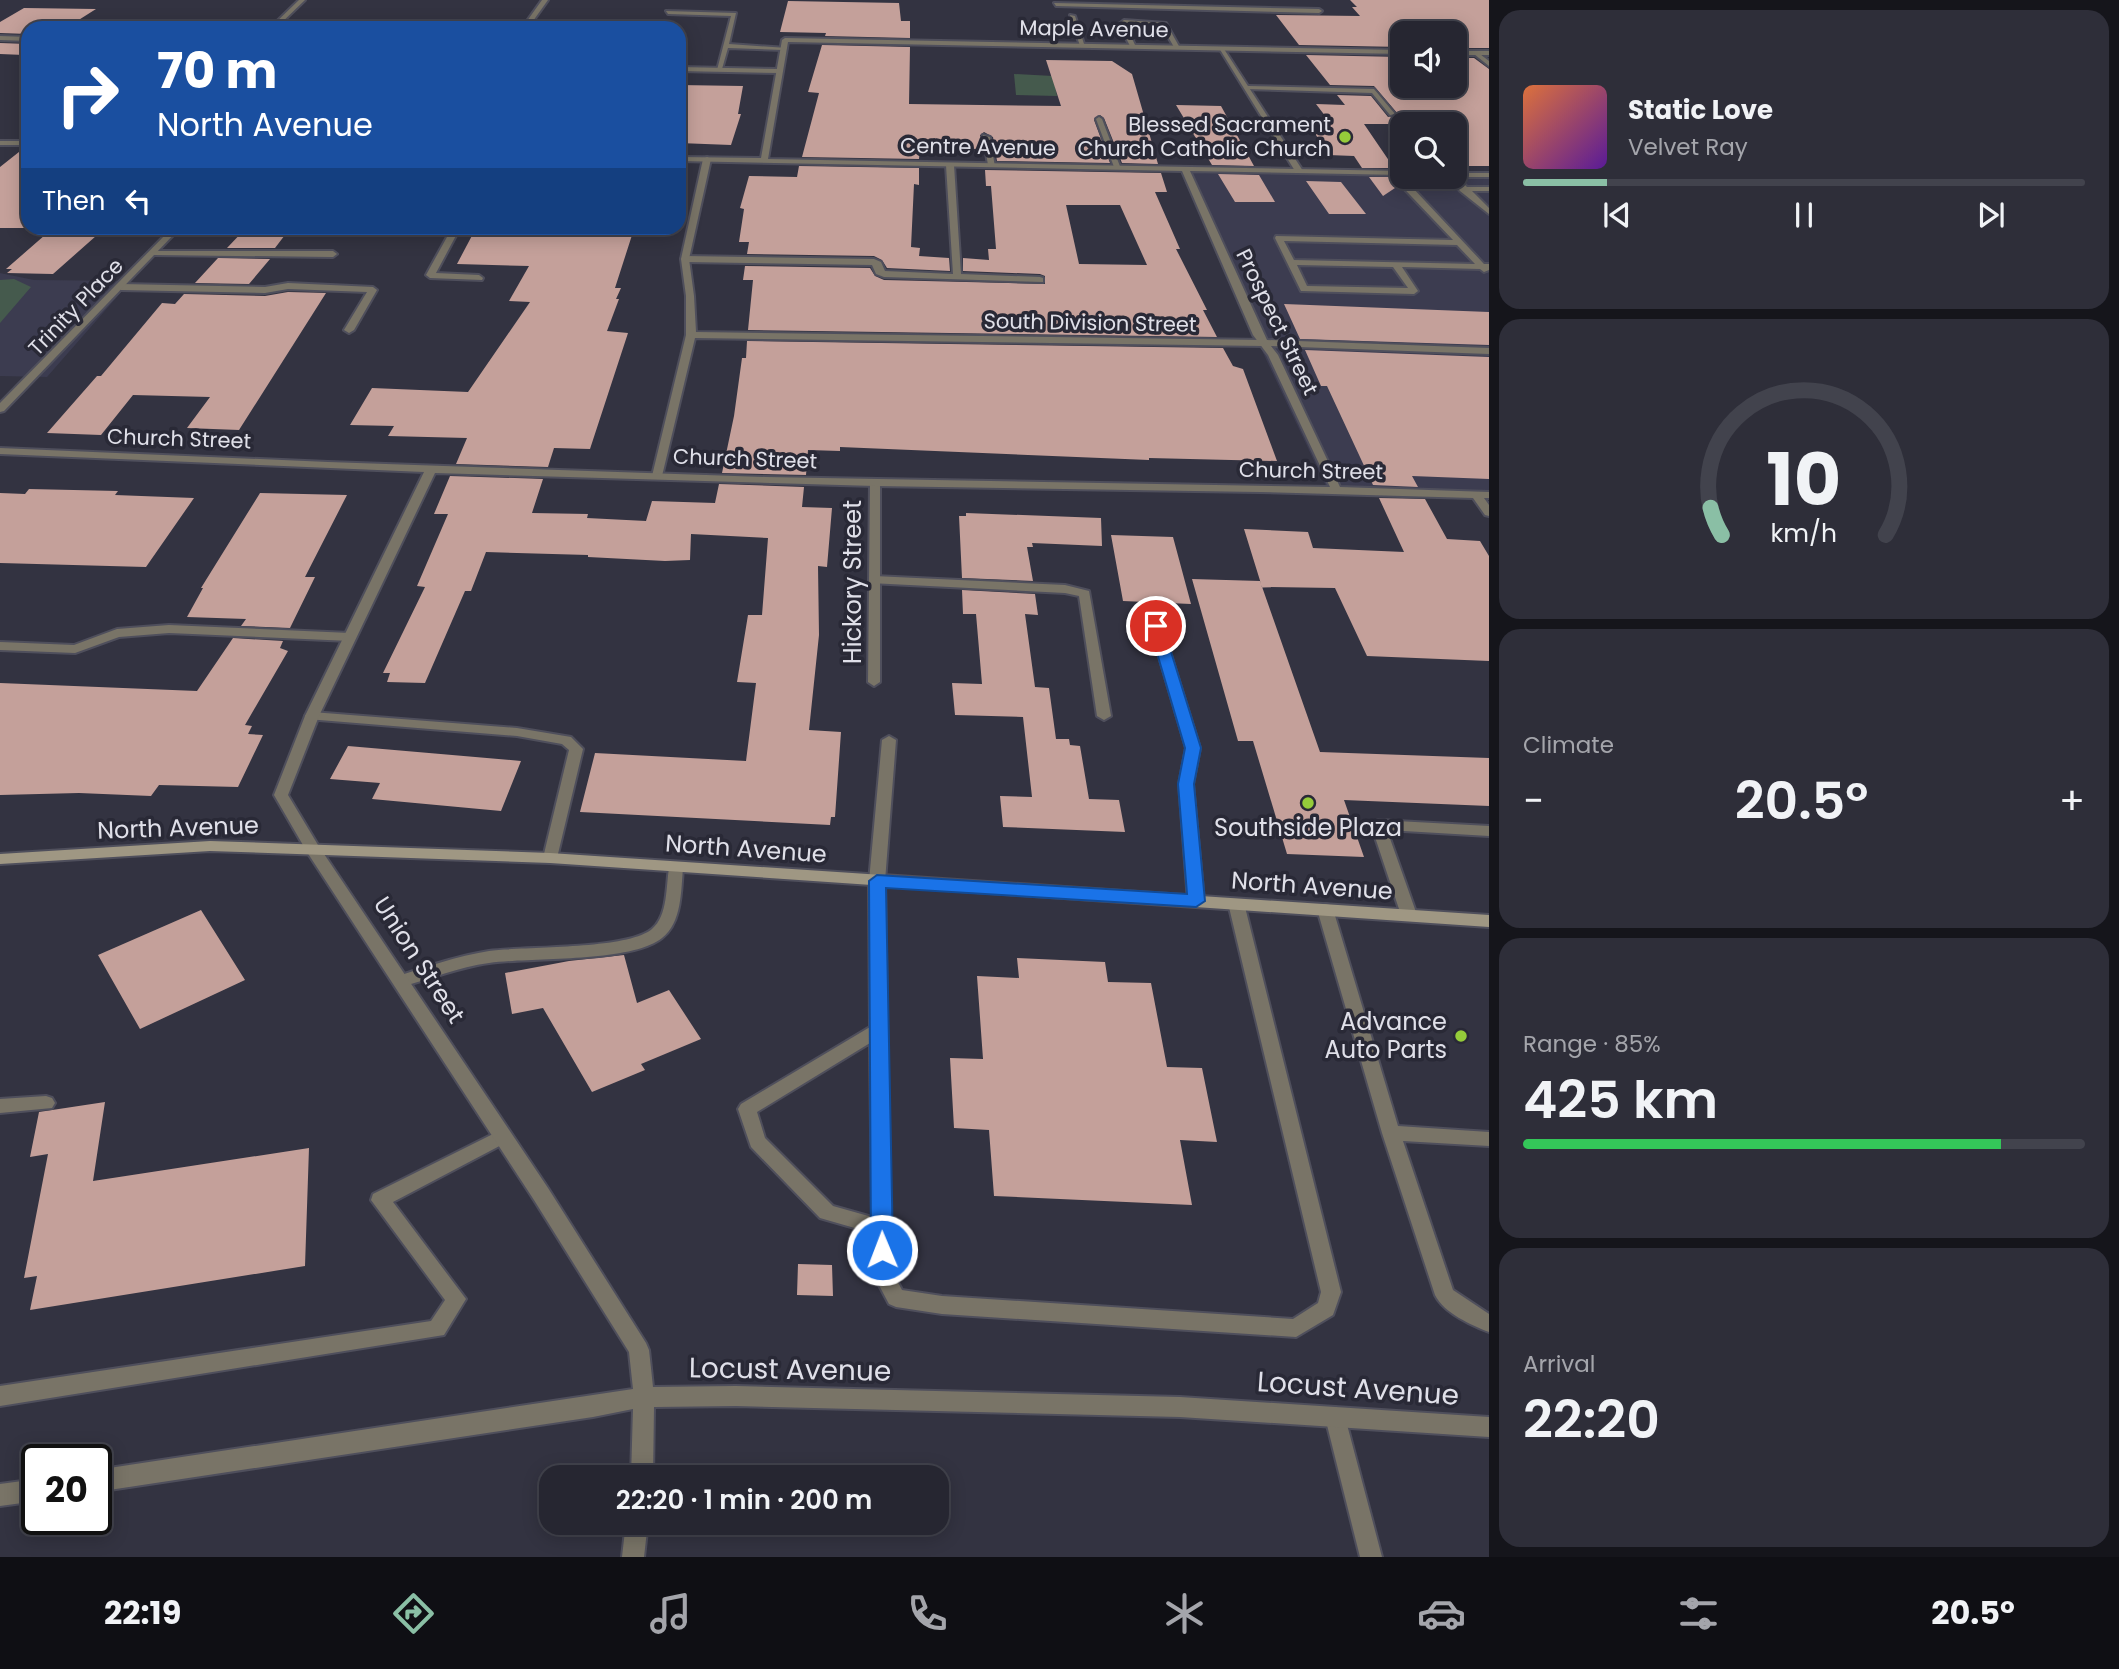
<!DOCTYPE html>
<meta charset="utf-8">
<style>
:root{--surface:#262631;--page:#2e2e39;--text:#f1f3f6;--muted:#a4a5ab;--line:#42434d;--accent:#8abfa5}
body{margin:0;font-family:Poppins,sans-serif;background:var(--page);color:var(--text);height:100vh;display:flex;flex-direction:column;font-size:26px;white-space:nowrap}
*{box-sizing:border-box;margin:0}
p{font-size:23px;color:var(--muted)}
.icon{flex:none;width:38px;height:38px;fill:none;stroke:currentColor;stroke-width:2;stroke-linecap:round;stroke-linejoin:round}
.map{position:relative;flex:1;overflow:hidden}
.details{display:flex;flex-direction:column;gap:10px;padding:10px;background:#15151b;width:630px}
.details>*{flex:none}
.guide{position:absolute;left:21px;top:21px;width:665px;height:214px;border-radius:21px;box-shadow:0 4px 18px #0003,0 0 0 2px var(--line);background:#1a4fa0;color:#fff;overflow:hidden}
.controls{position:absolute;left:1390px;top:21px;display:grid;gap:14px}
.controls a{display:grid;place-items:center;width:77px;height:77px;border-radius:14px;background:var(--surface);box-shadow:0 4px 18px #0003,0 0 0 2px var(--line);font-size:35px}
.speed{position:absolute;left:21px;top:1444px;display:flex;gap:14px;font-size:35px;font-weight:700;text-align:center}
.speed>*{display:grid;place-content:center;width:91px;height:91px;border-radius:50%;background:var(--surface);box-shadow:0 4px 18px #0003,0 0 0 2px var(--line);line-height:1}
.speed .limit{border:4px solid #111;border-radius:10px;background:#fff;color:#111}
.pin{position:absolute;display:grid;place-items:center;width:60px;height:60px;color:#fff;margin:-30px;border:4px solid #fff;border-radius:50%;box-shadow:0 2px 7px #0007}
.me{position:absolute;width:77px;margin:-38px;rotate:359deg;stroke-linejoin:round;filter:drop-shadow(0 0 5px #0008)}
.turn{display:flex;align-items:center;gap:24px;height:147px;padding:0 21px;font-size:32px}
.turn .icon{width:91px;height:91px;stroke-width:2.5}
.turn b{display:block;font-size:49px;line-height:60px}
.then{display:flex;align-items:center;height:66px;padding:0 21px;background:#0003;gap:14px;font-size:26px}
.big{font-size:52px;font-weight:600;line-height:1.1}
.details .widget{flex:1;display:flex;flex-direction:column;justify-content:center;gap:10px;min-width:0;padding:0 24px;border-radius:21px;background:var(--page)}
.details .dial{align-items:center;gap:0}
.dial svg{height:182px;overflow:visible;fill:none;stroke:var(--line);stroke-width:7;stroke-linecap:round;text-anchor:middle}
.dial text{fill:var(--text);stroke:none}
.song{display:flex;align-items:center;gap:21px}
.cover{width:84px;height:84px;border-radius:10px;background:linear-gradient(135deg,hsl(20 70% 55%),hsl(270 70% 35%))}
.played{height:7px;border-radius:4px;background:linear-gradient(90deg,var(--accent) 15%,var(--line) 15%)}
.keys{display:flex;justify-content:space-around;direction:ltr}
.heat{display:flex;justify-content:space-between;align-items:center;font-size:38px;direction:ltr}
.charge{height:10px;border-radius:5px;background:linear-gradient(90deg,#34c759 85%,var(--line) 0)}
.trip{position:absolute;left:539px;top:1465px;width:410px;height:70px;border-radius:21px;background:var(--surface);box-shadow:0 4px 18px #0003,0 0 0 2px var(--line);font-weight:600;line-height:70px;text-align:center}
.tab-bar{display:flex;height:112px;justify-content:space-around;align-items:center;background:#0f0f14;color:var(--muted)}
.tab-bar .icon{width:49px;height:49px}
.tab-bar .selected{color:var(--accent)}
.tab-bar b{font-size:32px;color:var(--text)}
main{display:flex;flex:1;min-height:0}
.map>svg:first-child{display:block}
.built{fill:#3c3c50}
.green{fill:#455a4d}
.building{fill:#c4a09a;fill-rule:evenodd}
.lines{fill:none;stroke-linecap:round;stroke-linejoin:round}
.service-casing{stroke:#4f4f5c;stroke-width:4}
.minor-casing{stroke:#4f4f5c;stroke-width:4}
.tertiary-casing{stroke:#4f4f5c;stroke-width:4}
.secondary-casing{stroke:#4f4f5c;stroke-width:4}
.service{fill:#797467;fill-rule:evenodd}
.minor{fill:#797467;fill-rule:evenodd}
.tertiary{fill:#797467;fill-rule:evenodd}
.secondary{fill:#9f9783;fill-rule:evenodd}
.route{fill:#1a73e8;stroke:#114b97;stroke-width:2}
.poi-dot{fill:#95cc3a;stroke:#292936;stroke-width:2.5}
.labels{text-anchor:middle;stroke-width:7;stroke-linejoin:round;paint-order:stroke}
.far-street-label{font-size:21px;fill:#e0e0e9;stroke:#292936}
.far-poi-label{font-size:21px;fill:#e0e0e9;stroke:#292936;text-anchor:end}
.street-label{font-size:24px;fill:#e0e0e9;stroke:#292936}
.poi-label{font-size:24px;fill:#e0e0e9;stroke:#292936}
.near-street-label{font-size:28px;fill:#e0e0e9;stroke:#292936}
</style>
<main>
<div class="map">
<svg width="1489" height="1557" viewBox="0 0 1489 1557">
<rect width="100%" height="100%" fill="#333341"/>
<path class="built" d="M1181 171 1489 177V494L1326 486 1215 251Z
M0 273 34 280 131 281 47 377 0 376Z"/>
<path class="green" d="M1014 74 1053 76 1057 96 1016 95Z
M14 279 31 287 0 323V280Z"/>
<path class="building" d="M1350 0H1489V48H1454V33H1402V47L1299 45 1276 15 1360 16 1352 7H1357Z
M788 1 899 3 901 21H910V38L825 36 826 33 780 32Z
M24 8 96 9 66 28H28V34L0 33V22Z
M0 43 28 44V52L24 55 0 54Z
M822 45 910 47 909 104 1061 106 1046 60 1112 61 1132 74 1158 164 1122 163 1104 118 1100 115 1094 120 1110 163 997 161 993 137 984 132 980 135 983 149 920 148 919 159 802 157 819 93 808 92Z
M1306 55 1402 57V86H1454V58H1474L1489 69V166H1454V124H1364L1394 168H1362L1354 156 1328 155 1307 120 1329 121 1316 104 1345 105 1337 95 1371 96 1388 117 1398 114 1374 86 1330 85Z
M679 85 743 86 738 114H741L731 145 679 143Z
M1176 105 1221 106 1254 166 1212 165Z
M24 148H28V228H0V167Z
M799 166 919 168V185L914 184 911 247 920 248 919 256 949 258 950 271 887 268 882 260 874 256 747 254 749 242H739L744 209 740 208 749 176 797 177Z
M985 170 1161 173 1167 192H1155L1180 249H1176L1207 310H1203L1217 337 748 330 753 280H743L745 266 870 268 875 276 884 280 1045 284V276L1040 274 963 271V258L989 260 988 249H996L991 186H986ZM1066 205H1120L1147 265 1079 264Z
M1218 174 1259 175 1275 202H1235Z
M1369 177H1390L1398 186 1383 196Z
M1306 181 1341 182 1366 214H1329Z
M53 228H105L53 274 7 273 12 269H6Z
M246 228H281L278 231H288L275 248H227Z
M476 228 633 232 615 288H621L616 299H619L607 331 628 333 590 449 554 448 548 467 456 464 467 438 388 436 394 426 350 425 372 388 468 392 530 302 509 301 529 266 457 264Z
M218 258 270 259 249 284 195 283Z
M288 292 326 293 239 430 187 428 210 397 133 395 101 435 47 433 97 376H101L162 303 175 304 184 294 265 296Z
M1284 304 1489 312V345L1300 339Z
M747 341 1223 348 1233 366 1243 369 1277 461 1149 458V460L840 447V451L808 450 806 475 722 473 734 416 742 358H746Z
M1305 350 1489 357V479L1412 476 1418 487 1373 485 1327 386H1321Z
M450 476 543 479 532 513 588 514 587 518 646 521 652 501 715 503 719 484 804 487 802 507 832 508 827 567 818 566 819 635 809 730 841 732 835 817H831L830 825 580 812 595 753 746 761 756 683 737 682 748 615H762L768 538 691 534 690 560 665 561 588 557V555L486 552 471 591H465L425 683 387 682 390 673H383L425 587 417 586 448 514H434Z
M29 489 118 491 115 495 194 498 146 567 0 563V493L25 494Z
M260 493 347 495 305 577H315L290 628 241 626 246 619 187 617 203 588H201Z
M1379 498 1425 499 1447 539 1480 541 1489 556V661L1367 656 1335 588 1262 587 1244 529 1308 532 1313 548 1404 552Z
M966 513 1101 518 1102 546 1032 543 1033 547H1027L1033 581 962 578 959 516H966Z
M1111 535 1173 537 1191 604 1123 601Z
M1192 579 1260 581 1320 752 1489 758V806L1344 800 1364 857 1287 854 1253 741H1238Z
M962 590 1035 594 1038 615 1025 614 1035 687 1049 688 1056 739H1069L1070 745 1080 746 1089 799 1119 800 1125 832 1003 827 1000 796 1032 797 1023 717 955 715 952 683 982 684 976 614H963Z
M233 638 283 641 280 648 288 651 245 725 252 726 248 734 263 735 238 787 159 785 151 796 79 793 0 795V683L197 691Z
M348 746 521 761 501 811 372 799 380 783 330 779Z
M201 910 245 980 140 1029 98 955Z
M624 955 637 1003 669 990 701 1039 641 1064 645 1070 592 1092 543 1008 512 1014 505 973 569 961Z
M1017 958 1105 962 1108 982 1151 983 1167 1067 1202 1068 1217 1142 1180 1140 1192 1205 994 1196 989 1130 954 1128 950 1058 983 1059 977 976 1019 978Z
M105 1102 93 1181 309 1148 305 1266 30 1310 37 1276 24 1278 48 1154 30 1157 39 1112Z
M798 1264 832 1265 833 1296 797 1295Z"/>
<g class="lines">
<g class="service-casing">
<path id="service" d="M666 11 736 13 729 44 787 48 784 50 728 48 722 69 717 70 731 16 668 14Z
M1070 15 1075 16 1085 47 1080 46Z
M1124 20 1166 23 1180 48 1175 49 1162 26 1127 23 1125 24 1136 47 1131 48 1119 24Z
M1476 51 1489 61V66L1474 54Z
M1248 86 1374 89 1395 114 1390 115 1372 93 1246 89Z
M1099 117 1102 119 1121 169 1114 167 1096 119Z
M983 135 990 137 995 167 988 165Z
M950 163 954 165 961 274 1040 277 1043 278V282L884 277 876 274 872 265 685 262 681 259 685 256 874 259 881 262 885 271 953 274 946 165Z
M1391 171H1397L1484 264H1489V270L1484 272 1480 269 1402 267 1418 291 1414 294 1301 291 1275 238 1276 236 1453 240 1391 175ZM1284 241 1457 245 1475 264 1294 260ZM1297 265 1393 267 1408 288 1307 286Z
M1455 175 1467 187H1489V191H1472L1489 208V214L1460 191 1448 177Z
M452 228H460L436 273 479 275 483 278 482 280 430 278 426 275Z
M150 251H333L337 254 333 257 153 255H150Z
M288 283 373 287 377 290 354 330 349 333 344 330 367 292 288 289 265 293 121 290 117 287 121 284 265 287Z
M874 576 1065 585 1089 591 1111 716 1104 720 1097 716 1079 596 1065 593 870 583V577Z
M1156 622 1162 626 1200 748 1193 784 1204 901 1201 905H1191L1188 901 1179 784 1186 748 1150 626Z
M169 625 350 633 356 637 350 641 169 633 119 637 75 653 0 650V642L74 645 117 629Z
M312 712 517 728 571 737 583 749 557 858 550 863 543 858 569 750 562 744 517 736 307 719 305 716 307 713Z
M889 736 896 740 885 881 890 1228 892 1271 902 1290 942 1296 1293 1319 1318 1303 1321 1292 1228 903 1231 899H1241L1244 903 1341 1292 1333 1315 1296 1337 942 1314 896 1307 889 1304 872 1272V1233L820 1218 751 1147 738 1109 741 1104 870 1027 869 881 882 740ZM870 1043 872 1217 833 1206 765 1138 757 1112Z
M1378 820 1489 826V836L1387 830 1417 915 1414 919H1404L1401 915 1371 825Z
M676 863 681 864 683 868C681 890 682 923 662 938 631 963 530 957 489 963 459 967 430 979 401 987L395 985 393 981 395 977C426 967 457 956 489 951 525 946 627 950 652 929 668 916 666 886 669 868L671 864Z
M1325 904 1330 905 1333 909 1398 1126 1489 1132V1146L1403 1141 1453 1290 1489 1314V1332C1471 1325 1444 1313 1435 1295L1382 1133 1317 909 1320 905Z
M46 1096 52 1098 55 1103 52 1108 0 1113V1099Z
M503 1129 509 1131 512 1136 509 1141 393 1202 466 1299 444 1335 0 1406V1386L431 1321 445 1300 371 1200 373 1194Z
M1335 1407 1342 1410 1345 1417 1382 1557H1360L1325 1417 1328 1410Z"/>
</g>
<g class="minor-casing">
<path id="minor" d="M542 0H548L528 28H522Z
M1054 3 1319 9 1322 11 1319 13 1056 6Z
M0 36 28 37V41L0 40Z
M1219 48 1224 49 1303 171 1302 173 1295 171Z
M679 67 780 69 783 71 780 73 679 71Z
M707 157 711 159 689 259 694 296 696 332 1264 340 1269 343 1264 346 695 338 662 476 661 478H653L652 476 686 335V296L681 259 703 159Z
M875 480 880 483V682L874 686 868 682 870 483Z"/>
</g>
<g class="tertiary-casing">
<path id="tertiary" d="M299 0H305L276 28H270Z
M785 38 1402 50V54L788 42 768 159 1402 171V175L1190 171 1267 340 1489 348V354L1271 346 1278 355 1340 487 1489 492V498H1484L1489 505V516L1485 515 1473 498 1259 492 875 486 435 473 319 716 288 795 318 845 548 1188 646 1343 649 1350 653 1387 736 1386 1180 1397 1489 1417V1437L1180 1417 736 1406 654 1407 653 1477H631L633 1409 593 1417 96 1492V1470L633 1389 629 1352 534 1200 307 852 274 795 305 716 424 472 0 454V448L328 462 766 477 1330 487 1268 355 1253 335 1182 171 679 161V157L761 158 782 40Z
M1454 51H1489V55H1454Z
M0 141H28V145H0Z
M1454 173H1489V177H1452H1454Z
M172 228H180L4 411 0 412V403Z
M37 1479V1501L0 1506V1484Z
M626 1522H648L644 1557H622Z"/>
</g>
<g class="secondary-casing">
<path id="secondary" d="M210 841 550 853 1489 915V927L550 863 210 851 0 864V854Z"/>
</g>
<use href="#service" class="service"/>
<use href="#minor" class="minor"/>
<use href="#tertiary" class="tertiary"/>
<use href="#secondary" class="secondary"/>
</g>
<path class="route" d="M1156 621 1163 626 1201 748 1194 784 1205 901 1196 907 886 888 893 1250 890 1257 882 1260 874 1257 871 1250 869 881 877 875 1187 894 1178 784 1185 748 1149 626Z"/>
<g class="poi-dot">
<circle cx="1345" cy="137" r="7"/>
<circle cx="1308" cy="803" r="7"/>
<circle cx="1461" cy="1036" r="7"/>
</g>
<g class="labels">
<g class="far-street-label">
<text transform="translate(1094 29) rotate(1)" y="7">Maple Avenue</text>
<text transform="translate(978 147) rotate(1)" y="7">Centre Avenue</text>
<text transform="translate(76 307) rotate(-46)" y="7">Trinity Place</text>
<text transform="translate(1277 322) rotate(64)" y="7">Prospect Street</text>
<text transform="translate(1090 323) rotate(1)" y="7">South Division Street</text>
<text transform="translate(179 439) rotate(2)" y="7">Church Street</text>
<text transform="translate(745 459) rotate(2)" y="7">Church Street</text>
<text transform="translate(1311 471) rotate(1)" y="7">Church Street</text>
</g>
<g class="far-poi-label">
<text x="1331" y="132">Blessed Sacrament<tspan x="1331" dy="24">Church Catholic Church</tspan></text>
</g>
<g class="street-label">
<text transform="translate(853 582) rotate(-90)" y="8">Hickory Street</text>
<text transform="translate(178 828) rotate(-2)" y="8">North Avenue</text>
<text transform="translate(746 849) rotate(4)" y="8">North Avenue</text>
<text transform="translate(1312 886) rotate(4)" y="8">North Avenue</text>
<text transform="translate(419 960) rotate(57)" y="8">Union Street</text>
</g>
<g class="poi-label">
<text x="1308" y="836">Southside Plaza</text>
<text x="1447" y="1030" text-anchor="end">Advance<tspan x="1447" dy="28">Auto Parts</tspan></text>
</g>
<g class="near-street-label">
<text transform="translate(790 1369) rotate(1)" y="10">Locust Avenue</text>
<text transform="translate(1358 1388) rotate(4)" y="10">Locust Avenue</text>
</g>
</g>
</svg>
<div class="controls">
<a><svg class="icon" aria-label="sound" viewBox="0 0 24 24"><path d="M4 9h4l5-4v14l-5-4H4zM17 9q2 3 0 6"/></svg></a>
<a><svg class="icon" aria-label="search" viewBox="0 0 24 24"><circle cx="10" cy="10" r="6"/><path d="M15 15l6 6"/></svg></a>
</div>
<div class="speed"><div class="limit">20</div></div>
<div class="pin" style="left:1156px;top:626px;background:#d93025"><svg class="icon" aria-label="arrive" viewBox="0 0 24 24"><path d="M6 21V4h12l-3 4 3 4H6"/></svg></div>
<svg class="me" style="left:882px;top:1250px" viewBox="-20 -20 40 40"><circle r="17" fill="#1a73e8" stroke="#fff" stroke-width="3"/><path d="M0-11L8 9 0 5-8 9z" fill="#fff"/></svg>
<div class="trip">22:20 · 1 min · 200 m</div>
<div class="guide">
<div class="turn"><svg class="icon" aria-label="right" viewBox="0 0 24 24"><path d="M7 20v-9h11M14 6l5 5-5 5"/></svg><div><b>70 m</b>North Avenue</div></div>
<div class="then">Then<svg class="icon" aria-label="left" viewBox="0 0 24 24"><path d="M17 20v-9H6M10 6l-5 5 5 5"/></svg></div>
</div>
</div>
<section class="details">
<div class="widget">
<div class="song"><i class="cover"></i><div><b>Static Love</b><p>Velvet Ray</p></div></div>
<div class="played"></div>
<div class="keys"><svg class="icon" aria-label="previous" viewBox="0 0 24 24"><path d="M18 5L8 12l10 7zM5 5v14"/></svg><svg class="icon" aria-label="pause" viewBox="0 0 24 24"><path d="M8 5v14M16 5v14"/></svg><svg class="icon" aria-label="next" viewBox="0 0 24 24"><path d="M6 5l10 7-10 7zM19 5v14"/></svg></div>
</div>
<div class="widget dial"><svg viewBox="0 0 100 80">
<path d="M14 69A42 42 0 1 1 86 69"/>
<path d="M14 69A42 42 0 0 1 9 57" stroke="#8abfa5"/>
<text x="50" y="56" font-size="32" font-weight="700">10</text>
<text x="50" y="72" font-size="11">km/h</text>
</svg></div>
<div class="widget"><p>Climate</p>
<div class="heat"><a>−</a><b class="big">20.5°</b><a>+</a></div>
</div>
<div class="widget"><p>Range · 85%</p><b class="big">425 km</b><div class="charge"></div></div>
<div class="widget"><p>Arrival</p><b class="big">22:20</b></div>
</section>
</main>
<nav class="tab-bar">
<b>22:19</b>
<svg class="icon selected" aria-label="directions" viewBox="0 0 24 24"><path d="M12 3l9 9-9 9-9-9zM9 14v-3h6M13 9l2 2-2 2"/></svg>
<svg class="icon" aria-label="music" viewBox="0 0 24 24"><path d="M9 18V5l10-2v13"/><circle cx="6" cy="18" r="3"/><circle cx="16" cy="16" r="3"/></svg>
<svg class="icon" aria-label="phone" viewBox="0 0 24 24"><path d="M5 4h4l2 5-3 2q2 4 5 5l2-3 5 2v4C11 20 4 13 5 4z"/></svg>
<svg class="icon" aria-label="climate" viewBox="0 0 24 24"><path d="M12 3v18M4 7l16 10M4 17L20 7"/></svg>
<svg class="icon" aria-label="car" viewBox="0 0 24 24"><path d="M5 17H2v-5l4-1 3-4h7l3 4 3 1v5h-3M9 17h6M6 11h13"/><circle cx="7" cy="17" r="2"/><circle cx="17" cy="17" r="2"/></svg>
<svg class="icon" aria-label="filters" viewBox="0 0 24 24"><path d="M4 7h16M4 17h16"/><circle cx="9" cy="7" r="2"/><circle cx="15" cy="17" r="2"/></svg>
<b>20.5°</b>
</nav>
